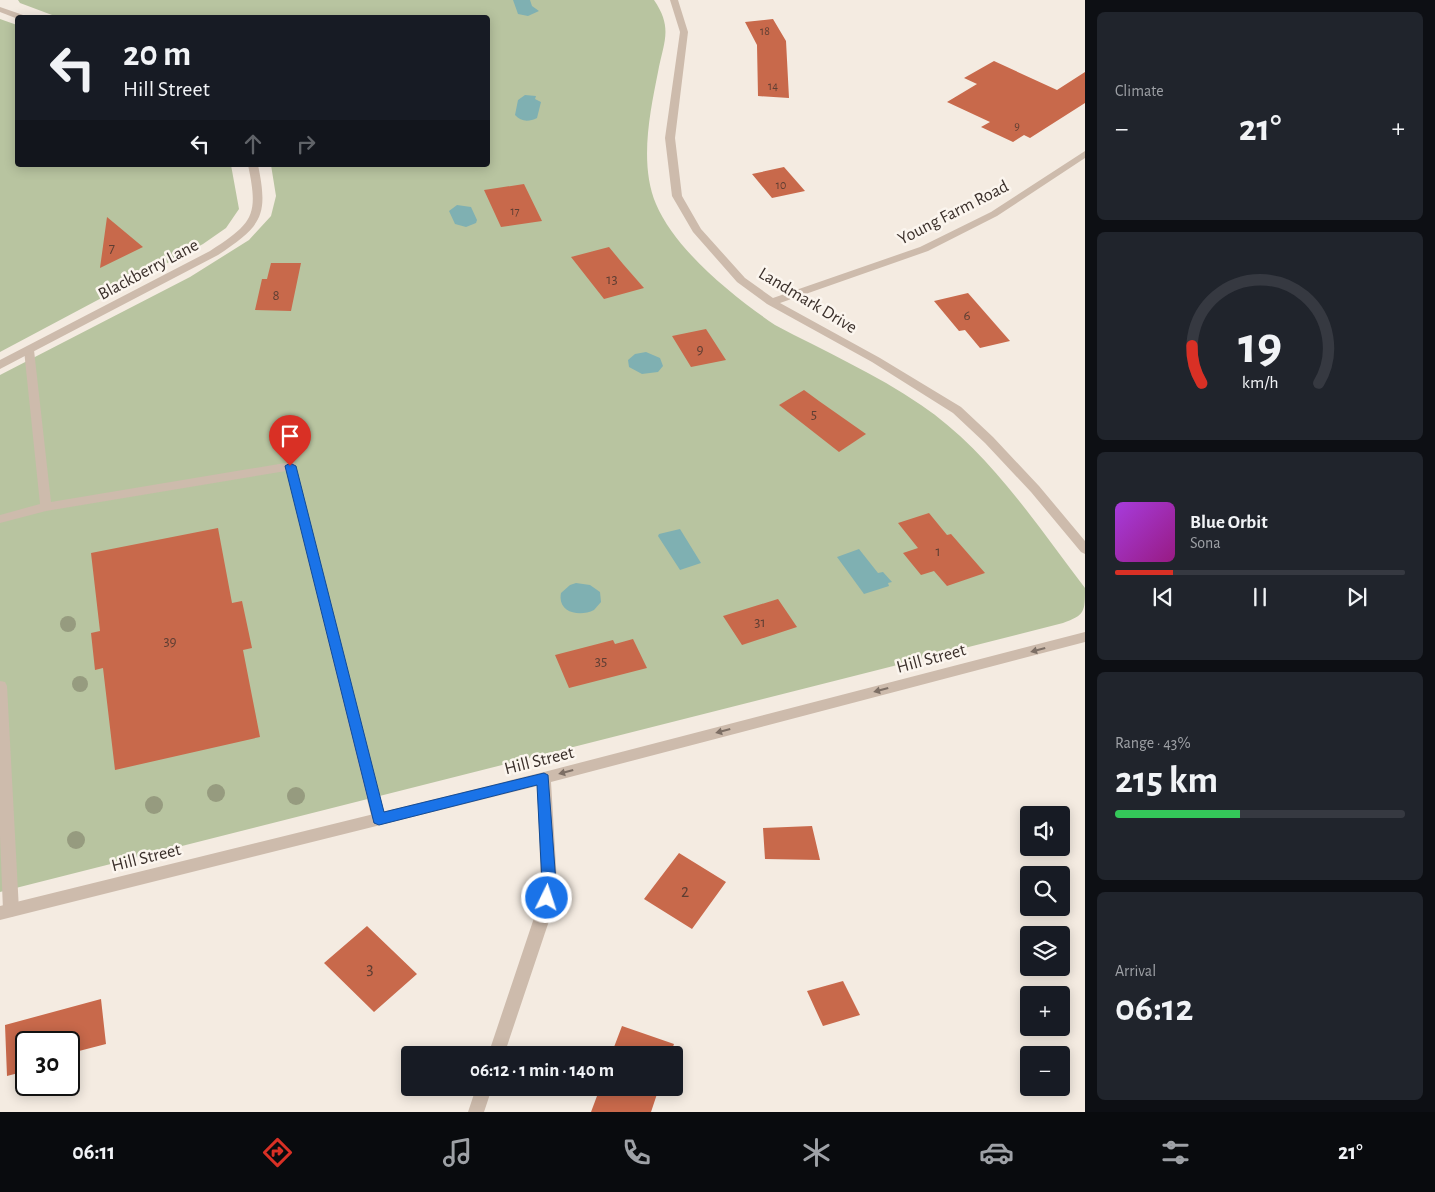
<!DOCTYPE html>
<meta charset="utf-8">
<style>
:root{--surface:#171b24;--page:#20242c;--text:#f1f3f6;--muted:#9ea1a6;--line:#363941;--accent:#d93025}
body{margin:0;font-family:"Alegreya Sans",sans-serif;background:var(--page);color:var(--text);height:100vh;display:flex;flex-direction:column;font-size:19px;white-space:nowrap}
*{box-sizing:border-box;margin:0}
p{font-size:16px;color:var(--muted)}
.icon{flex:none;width:28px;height:28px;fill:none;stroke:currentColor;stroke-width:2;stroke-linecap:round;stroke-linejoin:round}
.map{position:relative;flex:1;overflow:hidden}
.drawer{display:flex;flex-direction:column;gap:12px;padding:12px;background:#0d0f14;width:350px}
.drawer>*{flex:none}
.guide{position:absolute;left:15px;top:15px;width:475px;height:152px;border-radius:5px;box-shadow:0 2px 12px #0003;background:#171b24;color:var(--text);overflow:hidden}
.buttons{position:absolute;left:1020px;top:806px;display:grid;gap:10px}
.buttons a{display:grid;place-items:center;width:50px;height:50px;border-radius:5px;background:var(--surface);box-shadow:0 2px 12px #0003;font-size:25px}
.speed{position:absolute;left:15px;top:1031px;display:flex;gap:10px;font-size:25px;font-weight:700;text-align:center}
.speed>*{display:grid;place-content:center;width:65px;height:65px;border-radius:50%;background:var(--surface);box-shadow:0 2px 12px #0003;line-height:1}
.speed .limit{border:2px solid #111;border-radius:8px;background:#fff;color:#111}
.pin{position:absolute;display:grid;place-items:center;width:42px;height:42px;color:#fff;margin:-51px -21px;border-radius:50% 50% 50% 0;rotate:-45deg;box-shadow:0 0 5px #0007}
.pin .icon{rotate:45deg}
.me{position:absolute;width:55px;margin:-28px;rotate:4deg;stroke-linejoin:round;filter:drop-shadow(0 0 4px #0008)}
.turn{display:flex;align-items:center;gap:18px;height:105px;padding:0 25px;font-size:22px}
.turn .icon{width:65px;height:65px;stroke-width:2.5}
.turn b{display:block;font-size:35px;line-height:42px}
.lanes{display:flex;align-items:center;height:48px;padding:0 25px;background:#0003;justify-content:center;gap:25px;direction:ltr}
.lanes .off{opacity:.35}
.big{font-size:38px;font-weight:600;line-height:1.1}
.drawer .tile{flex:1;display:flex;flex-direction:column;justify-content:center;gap:8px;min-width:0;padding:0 18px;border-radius:8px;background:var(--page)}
.drawer .dial{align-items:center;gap:0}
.dial svg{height:130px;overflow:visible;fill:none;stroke:var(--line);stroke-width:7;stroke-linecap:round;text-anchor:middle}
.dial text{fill:var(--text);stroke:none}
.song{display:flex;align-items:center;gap:15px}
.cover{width:60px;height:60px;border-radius:8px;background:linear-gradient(135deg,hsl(280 70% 55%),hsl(310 70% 35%))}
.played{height:5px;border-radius:2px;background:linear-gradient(90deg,var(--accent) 20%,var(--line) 20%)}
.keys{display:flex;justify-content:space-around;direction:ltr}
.heat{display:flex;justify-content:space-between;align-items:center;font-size:28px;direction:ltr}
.charge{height:8px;border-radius:4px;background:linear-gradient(90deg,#34c759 43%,var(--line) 0)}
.trip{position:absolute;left:401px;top:1046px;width:282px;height:50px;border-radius:5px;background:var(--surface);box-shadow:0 2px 12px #0003;font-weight:600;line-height:50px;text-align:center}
.menu{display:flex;height:80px;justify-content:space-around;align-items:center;background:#090b0e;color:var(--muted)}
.menu .icon{width:35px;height:35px}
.menu .active{color:var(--accent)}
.menu b{font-size:22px;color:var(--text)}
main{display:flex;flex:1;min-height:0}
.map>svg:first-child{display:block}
.green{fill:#b8c4a0}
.water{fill:#7fb0b2}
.building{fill:#c8694b}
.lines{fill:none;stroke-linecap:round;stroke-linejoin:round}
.service{fill:#cdbbac;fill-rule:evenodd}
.minor{fill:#cdbbac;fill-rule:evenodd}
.tree{fill:#969b7f}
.oneway{fill:#7d6f65}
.route{fill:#1a73e8;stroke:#114b97}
.labels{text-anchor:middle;stroke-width:5;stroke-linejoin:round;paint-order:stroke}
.far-number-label{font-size:12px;fill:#5e3e33}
.number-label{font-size:15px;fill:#5e3e33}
.street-label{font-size:18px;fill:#3b302b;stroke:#fbf5ee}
.near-number-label{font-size:18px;fill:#5e3e33}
</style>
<main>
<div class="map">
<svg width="1085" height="1112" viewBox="0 0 1085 1112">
<rect width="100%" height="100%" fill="#f4ebe1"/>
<path class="green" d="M18 0H654C673 28 664 41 658 72 650 112 639 164 656 204 676 251 734 297 775 325 824 351 876 374 921 405 989 451 1036 524 1085 588 1085 612 1085 615 1063 623L0 892V375L190 277 249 240 271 216 276 196 271 165H488V18H60L20 3Z
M0 19 17 25 18 165H231L239 209 226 228 203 244 0 352Z"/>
<path class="water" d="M513 0H530L532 6 539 11 528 16 518 14Z
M525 95 536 96 535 99 541 102 537 118C529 122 521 122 515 115L518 100Z
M457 205 471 207 477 220 476 223 466 227 455 224 449 211Z
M646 352 660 358 663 366 658 372 642 374 629 367 628 360 635 354Z
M680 529 701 563 680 570 658 536 659 534Z
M859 549 878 573 883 572 892 582 888 583 889 586 864 594 837 557Z
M576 583 590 585 600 592 601 602 594 610C580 617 557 613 561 593L570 585Z"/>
<path class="building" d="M773 19 786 41 789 98 758 96 757 45 745 22Z
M994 61 1057 90 1085 72V103L1030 138 1024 135 1013 142 981 127 990 122 947 102 977 84 964 78Z
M784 167 805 191 772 198 752 174Z
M524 184 542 221 501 227 484 190Z
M107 217 143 247 100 268Z
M609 247 623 264 644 288 604 299 571 257Z
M271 263H301L291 311 255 310 262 279H267Z
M968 293 1010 341 980 348 965 330 959 331 934 301Z
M706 329 726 360 691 367 672 336Z
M804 390 819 401 866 434 839 452 779 405Z
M929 513 947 535 951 534 985 573 947 586 934 571 921 575 903 553 918 548 898 523Z
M218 528 232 603 242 601 252 648 243 650 260 737 115 770 103 668 95 670 91 633 100 631 91 553Z
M778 599 797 627 742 645 723 616Z
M633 639 647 668 569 688 555 655 613 640 615 644Z
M812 826 820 860 765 859 763 828Z
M679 853 726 882 692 929 644 899Z
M367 926 417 974 374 1012 324 963Z
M843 981 860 1015 823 1026 807 991Z
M101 999 106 1044 79 1051 80 1056 69 1059V1042H26V1071L7 1076 5 1025Z
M622 1026 674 1044 670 1055H611Z
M600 1088H659L651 1112H591Z"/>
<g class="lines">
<path class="service" d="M29 347 34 350 51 502 291 462 295 463 386 819 384 823 379 825 374 823 372 819 286 471 46 511 0 523V515L40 504 24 350Z
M0 681 5 682 7 686 19 910 16 915 11 917 6 915 3 910 0 836Z"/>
<path class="minor" d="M670 0H678L688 32 675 138 682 196 701 229 745 278 773 298 920 247 991 212 1085 151V158L997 216 928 251 780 303 880 358 961 407 993 437 1039 486 1085 541V554L1081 552 1031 492 985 443 953 413 872 362 767 304 737 282 693 232 672 196 665 138 680 32Z
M0 7 26 16 27 18 18 19 0 12Z
M248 165H258C269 217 261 226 218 255L0 369V360L210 251C253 223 259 216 248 165Z
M1085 632V642L551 782 557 883 552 912 504 1055H488L536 912 541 883 537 786 0 920V906L544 772Z
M476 1088H492L484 1112H468Z"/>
</g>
<g class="tree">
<circle cx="68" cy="624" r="8"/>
<circle cx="80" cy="684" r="8"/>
<circle cx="216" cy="793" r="9"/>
<circle cx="296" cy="796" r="9"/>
<circle cx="154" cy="805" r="9"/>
<circle cx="76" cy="840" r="9"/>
</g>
<defs><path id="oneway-solid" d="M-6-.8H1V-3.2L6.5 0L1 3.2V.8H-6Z" transform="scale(1.25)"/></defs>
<g class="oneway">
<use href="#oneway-solid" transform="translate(1038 650) rotate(165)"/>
<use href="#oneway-solid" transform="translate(881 690) rotate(165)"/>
<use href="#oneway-solid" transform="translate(723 731) rotate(165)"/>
<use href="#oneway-solid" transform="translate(566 772) rotate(165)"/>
</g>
<path class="route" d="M290 463 296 466 384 812 544 773 548 775 556 883 552 902 547 904 542 902 540 898 542 883 537 785 379 825 374 823 285 466Z"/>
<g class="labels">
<g class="far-number-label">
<text x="765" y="35">18</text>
<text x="773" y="90">14</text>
<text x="1017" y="130">9</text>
<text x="781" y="189">10</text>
<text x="515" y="215">17</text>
</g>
<g class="number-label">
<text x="112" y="253">7</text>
<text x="612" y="284">13</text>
<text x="276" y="300">8</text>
<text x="967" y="320">6</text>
<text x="700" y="354">9</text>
<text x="814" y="419">5</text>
<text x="938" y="556">1</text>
<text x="760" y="627">31</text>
<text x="170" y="646">39</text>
<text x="601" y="666">35</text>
</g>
<g class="street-label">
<text transform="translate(953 212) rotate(-27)" y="6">Young Farm Road</text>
<text transform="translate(148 269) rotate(-28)" y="6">Blackberry Lane</text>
<text transform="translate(808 300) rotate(31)" y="6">Landmark Drive</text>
<text transform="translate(931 658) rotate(-15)" y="6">Hill Street</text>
<text transform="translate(539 760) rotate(-14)" y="6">Hill Street</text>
<text transform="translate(146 857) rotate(-14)" y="6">Hill Street</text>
</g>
<g class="near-number-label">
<text x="685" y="897">2</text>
<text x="370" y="974">3</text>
</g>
</g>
</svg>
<div class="buttons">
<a><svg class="icon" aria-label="sound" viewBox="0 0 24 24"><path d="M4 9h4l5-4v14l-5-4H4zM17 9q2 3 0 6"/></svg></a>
<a><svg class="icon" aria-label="search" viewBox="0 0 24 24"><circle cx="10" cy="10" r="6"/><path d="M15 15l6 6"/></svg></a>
<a><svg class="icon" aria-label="layers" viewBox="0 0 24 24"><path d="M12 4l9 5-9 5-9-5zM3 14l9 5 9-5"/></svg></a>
<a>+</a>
<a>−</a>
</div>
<div class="speed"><div class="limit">30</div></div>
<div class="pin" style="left:290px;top:466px;background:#d93025"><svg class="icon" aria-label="arrive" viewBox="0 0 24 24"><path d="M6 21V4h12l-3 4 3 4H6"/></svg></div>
<svg class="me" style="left:547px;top:898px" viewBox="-20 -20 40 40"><circle r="17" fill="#1a73e8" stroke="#fff" stroke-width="3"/><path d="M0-11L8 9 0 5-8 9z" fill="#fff"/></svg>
<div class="trip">06:12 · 1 min · 140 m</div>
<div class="guide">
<div class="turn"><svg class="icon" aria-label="left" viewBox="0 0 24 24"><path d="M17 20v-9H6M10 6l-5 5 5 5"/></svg><div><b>20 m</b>Hill Street</div></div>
<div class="lanes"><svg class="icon" aria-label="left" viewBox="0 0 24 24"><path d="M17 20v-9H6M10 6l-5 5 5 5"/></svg><svg class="icon off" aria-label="ahead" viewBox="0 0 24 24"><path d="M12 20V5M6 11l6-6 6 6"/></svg><svg class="icon off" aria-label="right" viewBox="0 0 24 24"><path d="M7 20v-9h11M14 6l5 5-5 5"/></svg></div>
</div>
</div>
<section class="drawer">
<div class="tile"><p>Climate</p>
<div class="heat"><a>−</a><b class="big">21°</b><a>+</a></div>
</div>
<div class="tile dial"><svg viewBox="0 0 100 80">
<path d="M14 69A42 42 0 1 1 86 69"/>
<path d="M14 69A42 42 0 0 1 8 46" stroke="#d93025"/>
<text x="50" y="56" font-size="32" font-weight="700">19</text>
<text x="50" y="72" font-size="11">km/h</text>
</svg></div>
<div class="tile">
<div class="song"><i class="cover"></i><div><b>Blue Orbit</b><p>Sona</p></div></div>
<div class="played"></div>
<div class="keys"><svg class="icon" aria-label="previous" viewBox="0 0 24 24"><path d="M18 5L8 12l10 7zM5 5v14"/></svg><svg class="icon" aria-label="pause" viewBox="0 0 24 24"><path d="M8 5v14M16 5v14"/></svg><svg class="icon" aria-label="next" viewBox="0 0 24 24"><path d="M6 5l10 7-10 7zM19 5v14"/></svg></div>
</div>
<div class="tile"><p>Range · 43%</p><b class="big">215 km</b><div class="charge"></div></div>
<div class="tile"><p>Arrival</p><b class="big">06:12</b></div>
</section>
</main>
<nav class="menu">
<b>06:11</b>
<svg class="icon active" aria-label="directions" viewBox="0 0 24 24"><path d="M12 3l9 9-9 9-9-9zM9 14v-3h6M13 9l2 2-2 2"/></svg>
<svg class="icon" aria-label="music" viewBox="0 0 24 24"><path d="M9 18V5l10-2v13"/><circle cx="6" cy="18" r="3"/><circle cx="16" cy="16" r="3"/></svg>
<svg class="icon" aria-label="phone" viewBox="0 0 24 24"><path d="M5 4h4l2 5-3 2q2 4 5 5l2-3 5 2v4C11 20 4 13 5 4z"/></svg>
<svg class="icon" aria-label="climate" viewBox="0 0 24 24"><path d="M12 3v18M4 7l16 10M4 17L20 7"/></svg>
<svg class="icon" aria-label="car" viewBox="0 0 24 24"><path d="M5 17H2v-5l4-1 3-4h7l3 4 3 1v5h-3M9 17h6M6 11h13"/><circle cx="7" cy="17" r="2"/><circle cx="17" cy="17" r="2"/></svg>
<svg class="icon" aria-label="filters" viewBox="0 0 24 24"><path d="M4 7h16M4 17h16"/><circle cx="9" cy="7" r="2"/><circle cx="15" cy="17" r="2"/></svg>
<b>21°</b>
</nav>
